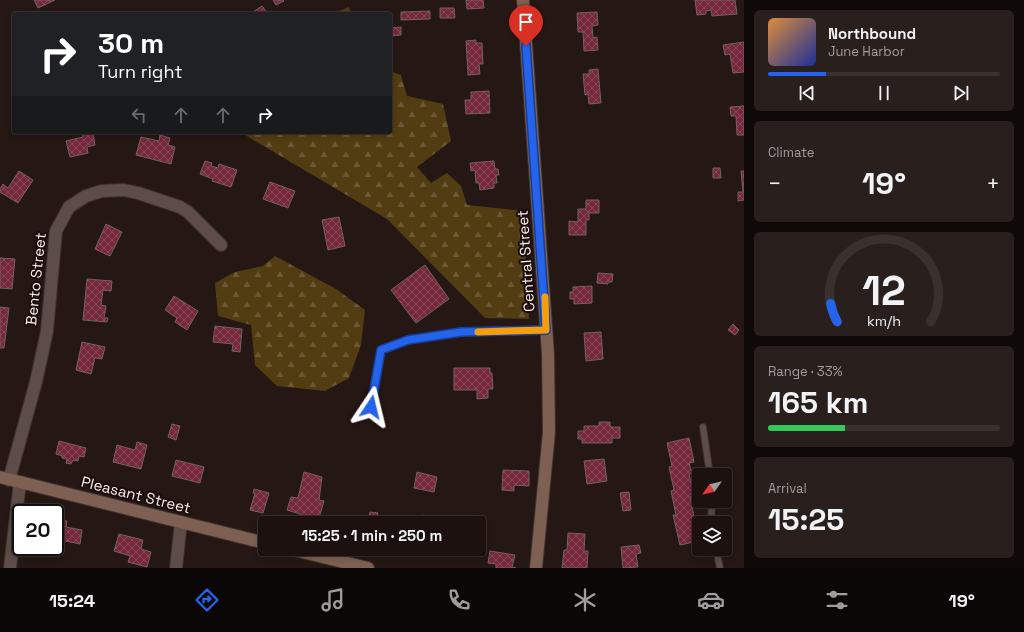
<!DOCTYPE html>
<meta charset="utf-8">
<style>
:root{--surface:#1c110f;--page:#291f1d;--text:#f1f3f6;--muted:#a09d9e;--line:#3a312f;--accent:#2563eb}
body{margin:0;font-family:"Space Grotesk",sans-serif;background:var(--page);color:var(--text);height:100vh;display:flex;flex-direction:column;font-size:15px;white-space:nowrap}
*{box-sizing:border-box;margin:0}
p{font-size:13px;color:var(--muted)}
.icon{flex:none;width:22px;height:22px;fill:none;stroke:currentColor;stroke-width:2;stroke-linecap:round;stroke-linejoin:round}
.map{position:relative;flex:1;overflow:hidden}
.side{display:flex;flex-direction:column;gap:10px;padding:10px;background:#0f0908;width:280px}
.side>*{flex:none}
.top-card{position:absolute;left:12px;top:12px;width:380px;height:122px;border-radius:4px;box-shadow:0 2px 6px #0003,0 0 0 1px var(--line);background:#202124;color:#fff;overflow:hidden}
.needle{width:26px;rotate:236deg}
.tools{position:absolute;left:692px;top:468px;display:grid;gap:8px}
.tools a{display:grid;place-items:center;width:40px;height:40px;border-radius:4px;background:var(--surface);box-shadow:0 2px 6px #0003,0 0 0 1px var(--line);font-size:20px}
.speed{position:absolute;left:12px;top:504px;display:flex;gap:8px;font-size:20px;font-weight:700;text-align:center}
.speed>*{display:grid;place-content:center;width:52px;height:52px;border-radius:50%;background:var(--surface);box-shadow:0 2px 6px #0003,0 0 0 1px var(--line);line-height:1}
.speed .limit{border:2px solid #111;border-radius:6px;background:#fff;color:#111}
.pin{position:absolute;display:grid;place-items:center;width:34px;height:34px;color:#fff;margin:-41px -17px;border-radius:50% 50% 50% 0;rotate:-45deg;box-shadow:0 0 4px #0007}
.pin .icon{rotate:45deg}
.me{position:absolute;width:44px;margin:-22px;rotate:10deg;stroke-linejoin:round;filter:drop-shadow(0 0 3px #0008)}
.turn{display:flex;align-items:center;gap:14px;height:84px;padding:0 20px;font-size:18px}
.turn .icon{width:52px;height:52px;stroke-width:2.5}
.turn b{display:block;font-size:28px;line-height:34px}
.lanes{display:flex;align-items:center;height:38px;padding:0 20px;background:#0003;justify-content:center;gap:20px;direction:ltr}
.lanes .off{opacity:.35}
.big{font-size:30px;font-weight:600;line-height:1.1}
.side .widget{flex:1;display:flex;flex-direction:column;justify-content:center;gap:6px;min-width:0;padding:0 14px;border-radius:6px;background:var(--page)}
.side .dial{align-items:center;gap:0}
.dial svg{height:104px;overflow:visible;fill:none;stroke:var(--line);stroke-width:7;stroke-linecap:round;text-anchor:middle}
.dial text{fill:var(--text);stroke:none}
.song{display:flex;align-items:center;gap:12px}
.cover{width:48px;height:48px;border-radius:6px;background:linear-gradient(135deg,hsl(30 70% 55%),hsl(230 70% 35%))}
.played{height:4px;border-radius:2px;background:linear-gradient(90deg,var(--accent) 25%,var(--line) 25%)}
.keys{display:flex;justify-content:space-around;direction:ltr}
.heat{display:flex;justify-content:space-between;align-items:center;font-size:22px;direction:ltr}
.charge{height:6px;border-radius:3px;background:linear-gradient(90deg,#34c759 33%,var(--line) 0)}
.trip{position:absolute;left:258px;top:516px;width:228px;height:40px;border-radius:4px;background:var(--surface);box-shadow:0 2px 6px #0003,0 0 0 1px var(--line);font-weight:600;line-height:40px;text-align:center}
.menu{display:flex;height:64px;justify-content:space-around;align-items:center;background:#0b0706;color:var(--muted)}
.menu .icon{width:28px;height:28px}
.menu .on{color:var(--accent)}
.menu b{font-size:18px;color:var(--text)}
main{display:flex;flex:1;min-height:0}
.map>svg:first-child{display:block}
.forest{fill:url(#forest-firs)}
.building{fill:url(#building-cross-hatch);stroke:#726062}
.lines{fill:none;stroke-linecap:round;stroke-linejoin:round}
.service-casing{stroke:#3c3231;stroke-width:8}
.minor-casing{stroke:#3c3231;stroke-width:14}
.secondary-casing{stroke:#3c3231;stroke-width:14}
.service{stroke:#5d4c48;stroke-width:6}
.minor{stroke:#5d4c48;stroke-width:12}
.secondary{stroke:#7d6051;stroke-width:12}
.route-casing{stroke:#184099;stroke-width:10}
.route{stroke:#2563eb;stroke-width:7}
.slow{stroke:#f59e0b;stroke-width:7}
.labels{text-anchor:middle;stroke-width:4;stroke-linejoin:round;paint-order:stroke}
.street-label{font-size:15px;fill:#f7edeb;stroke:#1b0e0b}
</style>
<main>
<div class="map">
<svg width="744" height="568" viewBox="0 0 744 568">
<defs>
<pattern id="forest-firs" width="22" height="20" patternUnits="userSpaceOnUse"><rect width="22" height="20" fill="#523c12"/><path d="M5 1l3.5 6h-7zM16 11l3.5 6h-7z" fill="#6c5835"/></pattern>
<pattern id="building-cross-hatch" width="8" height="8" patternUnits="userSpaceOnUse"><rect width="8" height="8" fill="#75273c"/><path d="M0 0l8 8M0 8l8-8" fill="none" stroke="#894758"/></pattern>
</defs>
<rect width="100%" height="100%" fill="#251714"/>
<path class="forest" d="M349 7 351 14H331Z
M390 71 401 75 407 96 443 104 451 141 417 167 431 183 447 173 461 186 467 205 523 211 529 319 485 318 387 219 240 132H390Z
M275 256 336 289 365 310 361 345 349 378 325 391 277 386 255 365 251 325 218 316 215 283 235 272 263 266Z"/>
<path class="building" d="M34 0H55L38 8Z
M273 0H283L284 1 276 5Z
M466 0H483L484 8 467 9Z
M695 0H735L737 14 712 16 711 10 706 11V14L697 15Z
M262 6 268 14H250Z
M440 8H454L455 18H440Z
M430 11V19L401 20V12Z
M597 12 598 25 592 26 593 38 597 37 598 50 584 51 583 32H578L577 13Z
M401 27V35L390 36V28Z
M476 40V43H482L483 64H479L480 74 468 75 466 41Z
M744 42V72L733 73 730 54 725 55 723 45Z
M598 69 601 103 589 104 588 94 585 95 583 74H589V70Z
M489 91 490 113 466 114 465 100H471V92Z
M744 106V135H737L736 116H731L730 107Z
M82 132H93L95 145 87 147 88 153 70 157 66 141 83 137Z
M160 135 170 138 168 145 175 147 171 164 136 155 141 137 159 141Z
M205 161 212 163 211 166 218 168 219 164 237 170 231 187 212 181 213 179 200 174Z
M494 161 495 169H498L499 175H496L497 183H494V188L480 190 479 183H476L475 170 471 171 470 163Z
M713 168H720L721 178H713Z
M19 171 33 180 18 203 0 192V189L3 184 8 188Z
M741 171H744V200L738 201V192H743Z
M270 182 295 191 288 208 263 199Z
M586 200H599V213H589V220H586V235H569V221L578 222V209H586Z
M339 217 345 246 328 250 322 220Z
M106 224 122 232 110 256 95 249Z
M0 258 15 259 12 289 0 288Z
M425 265 449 299 416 323 391 290Z
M598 273 613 274 612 282H608V284L597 283Z
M87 279 112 281 111 291 103 290 101 305 106 306 104 318H108L107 322 83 320Z
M592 286V303L574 304V299H570V292H573V287Z
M174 296 198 311 187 330 175 322 177 318 165 310Z
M0 307 9 308 4 348H0Z
M733 324 739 330 735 335 728 330Z
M215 326 242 329 240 352 232 351 233 344 213 342Z
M601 332 603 359 586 361 584 333Z
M82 342 105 347 102 359 95 358 91 374 76 370Z
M454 368H490V373H492L493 389H488V398L477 399V390H454Z
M599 422H610V427H620V438H612V443H582V439H578V431H584V426H599Z
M172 424 180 426 176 440 168 437Z
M689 438 694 462 689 463 692 473 689 474 694 496 690 497 699 541 680 545 673 515H676L671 491 674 490 669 467 672 466 667 443Z
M59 441 86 448 84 457 79 456 78 461 73 460 71 464 66 463 67 459 62 458V456L56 454Z
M137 442 147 445 141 469 113 462 117 445 135 450Z
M604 459 607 481 587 484 584 461Z
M176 460 204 467 200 483 172 476Z
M503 470 529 471V486L514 485V491L502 490Z
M304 472 322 477 319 500 324 501 319 518 307 515 306 519 299 518 300 514 287 510 291 497 298 498Z
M417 472 437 477 434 492 414 488Z
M254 489 269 493 263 513 250 510 255 493H253Z
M629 492 631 510 623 511 620 493Z
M370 512 378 513 377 516 384 518 383 523H368Z
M422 515 440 520 439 523H420Z
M55 519 67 521 66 527 82 530 80 544 55 539Z
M568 533 585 534 584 551H588L587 568H562L564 550H567Z
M119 534 143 540 141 549 151 552 147 567 128 562 130 556 114 551Z
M639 545 641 553 636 554 638 567 623 568 621 547Z
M417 549H441L439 555Z
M490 551 515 555 512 567 516 568H496V564L488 563Z"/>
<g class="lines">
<g class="service-casing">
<path id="service" d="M371 407 381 350 408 340 461 332 547 330
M703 427 710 475
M711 523 712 501
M716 549 720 568"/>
</g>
<g class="minor-casing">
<path id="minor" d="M9 480 36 382 47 331 56 231 69 207 86 196 102 191 124 190 138 193 180 207 188 212 221 245
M10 568 20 482
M176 568 181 522"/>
</g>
<g class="secondary-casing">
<path id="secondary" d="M523 0 548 354 549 432 536 568
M0 477 265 543
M290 549 368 568"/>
</g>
<use href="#service" class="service"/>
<use href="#minor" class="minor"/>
<use href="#secondary" class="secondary"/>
</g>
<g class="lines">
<g class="route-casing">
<path id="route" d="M371 407 381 350 408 340 461 332 546 330 526 46"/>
</g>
<use href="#route" class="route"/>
<path class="slow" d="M478 332 546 330 545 297"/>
</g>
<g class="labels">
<g class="street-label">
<text transform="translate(526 261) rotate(-94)" y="5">Central Street</text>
<text transform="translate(36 279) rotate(-84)" y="5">Bento Street</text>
<text transform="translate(136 495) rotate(14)" y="5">Pleasant Street</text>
</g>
</g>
</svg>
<div class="tools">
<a><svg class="needle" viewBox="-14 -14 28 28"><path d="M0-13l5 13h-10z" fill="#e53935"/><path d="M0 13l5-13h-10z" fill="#a09d9e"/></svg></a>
<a><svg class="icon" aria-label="layers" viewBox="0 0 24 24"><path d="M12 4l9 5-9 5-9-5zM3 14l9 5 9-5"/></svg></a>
</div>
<div class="speed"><div class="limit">20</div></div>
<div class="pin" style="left:526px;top:46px;background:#d93025"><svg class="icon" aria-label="arrive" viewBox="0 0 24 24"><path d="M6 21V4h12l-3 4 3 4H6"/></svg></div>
<svg class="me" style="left:371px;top:407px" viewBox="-20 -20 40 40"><path d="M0-17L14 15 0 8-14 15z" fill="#2563eb" stroke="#fff" stroke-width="4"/></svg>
<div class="trip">15:25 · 1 min · 250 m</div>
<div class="top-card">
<div class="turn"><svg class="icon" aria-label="right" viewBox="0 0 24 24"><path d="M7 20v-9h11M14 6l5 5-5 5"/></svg><div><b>30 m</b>Turn right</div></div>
<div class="lanes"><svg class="icon off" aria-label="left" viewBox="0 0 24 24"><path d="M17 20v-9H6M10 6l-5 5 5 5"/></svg><svg class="icon off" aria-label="ahead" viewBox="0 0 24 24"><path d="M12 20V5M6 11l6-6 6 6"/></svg><svg class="icon off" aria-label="ahead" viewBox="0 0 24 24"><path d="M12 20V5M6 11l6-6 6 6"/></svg><svg class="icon" aria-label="right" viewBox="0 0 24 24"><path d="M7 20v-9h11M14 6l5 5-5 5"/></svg></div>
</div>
</div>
<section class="side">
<div class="widget">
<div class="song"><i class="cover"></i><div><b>Northbound</b><p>June Harbor</p></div></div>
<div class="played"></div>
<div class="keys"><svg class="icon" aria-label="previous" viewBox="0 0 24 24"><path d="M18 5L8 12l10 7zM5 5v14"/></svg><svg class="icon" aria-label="pause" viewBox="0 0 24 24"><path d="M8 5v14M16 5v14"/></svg><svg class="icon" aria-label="next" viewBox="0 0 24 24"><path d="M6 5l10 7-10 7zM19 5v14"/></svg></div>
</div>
<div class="widget"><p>Climate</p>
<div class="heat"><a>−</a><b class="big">19°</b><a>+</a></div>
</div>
<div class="widget dial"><svg viewBox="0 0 100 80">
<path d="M14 69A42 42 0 1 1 86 69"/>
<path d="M14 69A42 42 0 0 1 9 55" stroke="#2563eb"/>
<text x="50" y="56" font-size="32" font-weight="700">12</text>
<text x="50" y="72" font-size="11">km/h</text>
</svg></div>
<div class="widget"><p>Range · 33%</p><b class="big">165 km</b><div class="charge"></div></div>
<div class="widget"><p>Arrival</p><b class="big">15:25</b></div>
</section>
</main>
<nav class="menu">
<b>15:24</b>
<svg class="icon on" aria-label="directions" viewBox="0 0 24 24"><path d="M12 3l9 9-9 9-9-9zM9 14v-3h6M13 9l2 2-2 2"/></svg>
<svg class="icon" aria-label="music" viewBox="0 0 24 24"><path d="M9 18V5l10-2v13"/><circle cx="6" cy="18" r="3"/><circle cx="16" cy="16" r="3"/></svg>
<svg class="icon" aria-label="phone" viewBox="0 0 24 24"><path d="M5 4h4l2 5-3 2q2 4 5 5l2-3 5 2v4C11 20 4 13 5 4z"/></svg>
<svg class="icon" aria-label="climate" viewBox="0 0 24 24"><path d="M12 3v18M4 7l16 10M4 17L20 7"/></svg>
<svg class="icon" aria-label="car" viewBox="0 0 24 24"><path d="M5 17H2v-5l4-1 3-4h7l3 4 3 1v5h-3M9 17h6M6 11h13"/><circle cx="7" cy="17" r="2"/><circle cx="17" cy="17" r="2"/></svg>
<svg class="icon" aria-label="filters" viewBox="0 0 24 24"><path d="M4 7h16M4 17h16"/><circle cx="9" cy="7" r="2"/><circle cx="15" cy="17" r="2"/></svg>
<b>19°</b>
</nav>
